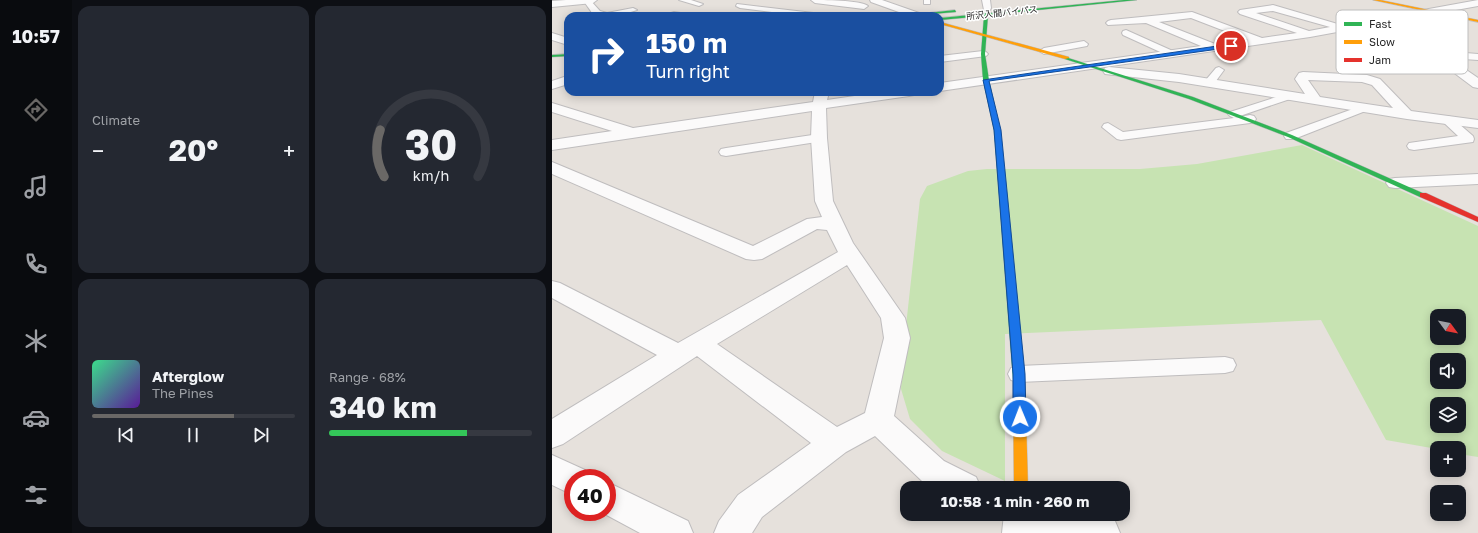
<!DOCTYPE html>
<meta charset="utf-8">
<style>
:root{--surface:#171b24;--page:#242831;--text:#f1f3f6;--muted:#9ea1a6;--line:#363941;--accent:#6a6866}
body{margin:0;font-family:"Golos Text","Noto Sans JP",sans-serif;background:var(--page);color:var(--text);height:100vh;display:flex;flex-direction:column;font-size:15px;white-space:nowrap}
*{box-sizing:border-box;margin:0}
p{font-size:13px;color:var(--muted)}
.icon{flex:none;width:22px;height:22px;fill:none;stroke:currentColor;stroke-width:2;stroke-linecap:round;stroke-linejoin:round}
.map{position:relative;flex:1;overflow:hidden}
.details{display:flex;flex-direction:column;gap:6px;padding:6px;background:#0d0f14;width:480px}
.details>*{flex:none}
.guide{position:absolute;left:12px;top:12px;width:380px;height:84px;border-radius:12px;box-shadow:0 2px 10px #0003;background:#1a4fa0;color:#fff;overflow:hidden}
.needle{width:26px;rotate:122deg}
.buttons{position:absolute;left:878px;top:309px;display:grid;gap:8px}
.buttons a{display:grid;place-items:center;width:36px;height:36px;border-radius:8px;background:var(--surface);box-shadow:0 2px 10px #0003;font-size:20px}
.speed{position:absolute;left:12px;top:469px;display:flex;gap:8px;font-size:20px;font-weight:700;text-align:center}
.speed>*{display:grid;place-content:center;width:52px;height:52px;border-radius:50%;background:var(--surface);box-shadow:0 2px 10px #0003;line-height:1}
.speed .limit{border:6px solid #d22;background:#fff;color:#111}
.pin{position:absolute;display:grid;place-items:center;width:34px;height:34px;color:#fff;margin:-17px;border:2px solid #fff;border-radius:50%;box-shadow:0 1px 4px #0007}
.me{position:absolute;width:44px;margin:-22px;rotate:359deg;stroke-linejoin:round;filter:drop-shadow(0 0 3px #0008)}
.turn{display:flex;align-items:center;gap:14px;height:84px;padding:0 16px;font-size:18px}
.turn .icon{width:52px;height:52px;stroke-width:2.5}
.turn b{display:block;font-size:28px;line-height:34px}
.big{font-size:30px;font-weight:700;line-height:1.1}
.details .tile{flex:1;display:flex;flex-direction:column;justify-content:center;gap:6px;min-width:0;padding:0 14px;border-radius:12px;background:var(--page)}
.details .dial{align-items:center;gap:0}
.dial svg{height:104px;overflow:visible;fill:none;stroke:var(--line);stroke-width:7;stroke-linecap:round;text-anchor:middle}
.dial text{fill:var(--text);stroke:none}
.song{display:flex;align-items:center;gap:12px}
.cover{width:48px;height:48px;border-radius:6px;background:linear-gradient(135deg,hsl(150 70% 55%),hsl(270 70% 35%))}
.played{height:4px;border-radius:2px;background:linear-gradient(90deg,var(--accent) 70%,var(--line) 70%)}
.keys{display:flex;justify-content:space-around;direction:ltr}
.heat{display:flex;justify-content:space-between;align-items:center;font-size:22px;direction:ltr}
.charge{height:6px;border-radius:3px;background:linear-gradient(90deg,#34c759 68%,var(--line) 0)}
.details .tiles{flex:1;display:grid;gap:6px;grid-template-columns:repeat(2,1fr)}
.trip{position:absolute;left:348px;top:481px;width:230px;height:40px;border-radius:12px;background:var(--surface);box-shadow:0 2px 10px #0003;font-weight:700;line-height:40px;text-align:center}
main{display:flex;flex:1;min-height:0}
.tabs{display:flex;flex-direction:column;width:72px;justify-content:space-around;align-items:center;background:#090b0e;color:var(--muted)}
.tabs .icon{width:28px;height:28px}
.tabs .selected{color:var(--accent)}
.tabs b{font-size:18px;color:var(--text)}
.map>svg:first-child{display:block}
.green{fill:#c7e3b2;fill-rule:evenodd}
.lines{fill:none;stroke-linecap:round;stroke-linejoin:round}
.lane-casing{stroke:#bfbdbe;stroke-width:2}
.street-casing{stroke:#bfbdbe;stroke-width:2}
.fast-casing{stroke:#bfbdbe;stroke-width:1}
.slow-casing{stroke:#bfbdbe;stroke-width:1}
.jam-casing{stroke:#bfbdbe;stroke-width:1}
.lane{fill:#fbfafa;fill-rule:evenodd}
.street{fill:#fbfafa;fill-rule:evenodd}
.fast{fill:#30b455;fill-rule:evenodd}
.slow{fill:#ff9f0a;fill-rule:evenodd}
.jam{fill:#e5322d;fill-rule:evenodd}
.route{fill:#1a73e8;stroke:#114b97}
.labels{text-anchor:middle;stroke-width:3;stroke-linejoin:round;paint-order:stroke}
.far-street-label{font-size:9px;fill:#272727;stroke:#fff}
.key{fill:#fff;stroke:#bebebe;stroke-width:1}
.key-label{font-size:11px;fill:#272727}
</style>
<main>
<nav class="tabs">
<b>10:57</b>
<svg class="icon selected" aria-label="directions" viewBox="0 0 24 24"><path d="M12 3l9 9-9 9-9-9zM9 14v-3h6M13 9l2 2-2 2"/></svg>
<svg class="icon" aria-label="music" viewBox="0 0 24 24"><path d="M9 18V5l10-2v13"/><circle cx="6" cy="18" r="3"/><circle cx="16" cy="16" r="3"/></svg>
<svg class="icon" aria-label="phone" viewBox="0 0 24 24"><path d="M5 4h4l2 5-3 2q2 4 5 5l2-3 5 2v4C11 20 4 13 5 4z"/></svg>
<svg class="icon" aria-label="climate" viewBox="0 0 24 24"><path d="M12 3v18M4 7l16 10M4 17L20 7"/></svg>
<svg class="icon" aria-label="car" viewBox="0 0 24 24"><path d="M5 17H2v-5l4-1 3-4h7l3 4 3 1v5h-3M9 17h6M6 11h13"/><circle cx="7" cy="17" r="2"/><circle cx="17" cy="17" r="2"/></svg>
<svg class="icon" aria-label="filters" viewBox="0 0 24 24"><path d="M4 7h16M4 17h16"/><circle cx="9" cy="7" r="2"/><circle cx="15" cy="17" r="2"/></svg>
</nav>
<section class="details">
<div class="tiles">
<div class="tile"><p>Climate</p>
<div class="heat"><a>−</a><b class="big">20°</b><a>+</a></div>
</div>
<div class="tile dial"><svg viewBox="0 0 100 80">
<path d="M14 69A42 42 0 1 1 86 69"/>
<path d="M14 69A42 42 0 0 1 11 33" stroke="#6a6866"/>
<text x="50" y="56" font-size="32" font-weight="700">30</text>
<text x="50" y="72" font-size="11">km/h</text>
</svg></div>
<div class="tile">
<div class="song"><i class="cover"></i><div><b>Afterglow</b><p>The Pines</p></div></div>
<div class="played"></div>
<div class="keys"><svg class="icon" aria-label="previous" viewBox="0 0 24 24"><path d="M18 5L8 12l10 7zM5 5v14"/></svg><svg class="icon" aria-label="pause" viewBox="0 0 24 24"><path d="M8 5v14M16 5v14"/></svg><svg class="icon" aria-label="next" viewBox="0 0 24 24"><path d="M6 5l10 7-10 7zM19 5v14"/></svg></div>
</div>
<div class="tile"><p>Range · 68%</p><b class="big">340 km</b><div class="charge"></div></div>
</div>
</section>
<div class="map">
<svg width="926" height="533" viewBox="0 0 926 533">
<rect width="100%" height="100%" fill="#e6e1dc"/>
<path class="green" d="M750 145 926 226V457L907 454V448H885V449L834 440 769 320 453 334V481L390 451 358 419 349 389 351 353 368 199 375 186 416 171 435 169H588L645 164ZM885 316H907V338H885ZM885 360H907V382H885ZM885 404H907V426H885Z"/>
<g class="lines">
<g class="lane-casing">
<path id="lane" d="M32 0H38L48 11 55 13 81 8 85 10 66 16 44 15H41C39 10 32 3 32 0Z
M127 0H139L151 4 147 6Z
M372 0H378V4H372Z
M185 4 270 14 274 16H251L188 8 184 6Z
M574 30 623 52 625 54 623 56H617L571 35 570 33 571 31Z
M532 41 536 44 535 46 492 54 487 51 492 48Z
M431 51 434 52 436 54 434 56 388 62V56Z
M667 67 672 70 661 85H653L652 83 653 81 664 68Z
M737 93 741 94 742 96 741 98 682 118 698 115 702 116 704 119 702 122 698 123 569 140 565 139 550 127 552 124 556 123 571 132 682 118 678 116 676 114 678 112Z
M812 105 816 106 818 108 816 110 742 139H734L732 136 734 133Z
M895 116 899 117 921 136 922 139 921 142 862 150 857 149 855 146 857 143 906 136 889 120 891 117Z
M267 134 271 135 273 138 271 141 174 156 169 155 167 152 169 149 174 148Z
M673 357 681 359 684 365 681 371 673 373 467 382 459 380 456 374 459 368 467 366Z"/>
</g>
<g class="street-casing">
<path id="street" d="M14 0H45L41 3 0 7V1Z
M259 0C270 0 309 0 316 6L312 9 263 3Z
M318 0H330L370 14 372 16H358L319 2Z
M430 0H438L439 8 438 10H432Z
M926 0V6L854 19 889 51 926 54V60L897 58 926 78V88L921 87 893 66 845 21 758 37 388 91V83L649 46 594 23 556 25 554 23 556 21 559 20 640 12 710 38 745 33 688 14 686 12 688 10 721 5 789 25ZM721 11 778 27 757 31 704 13ZM639 18 696 40 663 44 607 22Z
M122 12 135 14 137 16H118L119 13Z
M0 33 16 38V45L0 40Z
M557 67 627 74 753 94 743 79 747 73 751 72 815 75 828 79 859 111 926 120V128L855 119 627 82 553 74 551 71 553 68ZM756 80 810 82 820 85 841 108 768 97Z
M12 77 16 78V84L0 89V81Z
M263 92H277L275 100 330 92H364L362 95 357 96 274 108 275 138 281 201 301 243 353 318 358 338 342 416 392 461 424 477 429 488H382L370 481 323 436 294 452 210 517 200 533H162L167 521 186 495 259 443 145 356 11 444 0 448V419L105 355 0 298V281L8 283 126 343 286 252 275 230 265 229 210 259 202 260 194 259 0 174V162L201 246 255 219 270 217 263 201 259 138 260 111 0 150V140L60 131 0 112V103L81 128 261 102ZM295 265 329 318 332 338 313 413 285 427 165 344Z
M926 174V184L843 188 837 187 834 183 837 179 843 178Z
M0 455 33 470 36 478H21V495L0 485Z
M55 482 136 521 141 533H88L49 512H55Z
M452 514H543L563 521 568 533H450Z"/>
</g>
<g class="fast-casing">
<path id="fast" d="M572 0H585L436 15 433 54 437 80 448 130 473 380 471 383 467 384 463 383 461 380 442 130 431 80 429 54 432 16 388 20V18Z
M403 10 404 12 355 16 357 15Z
M16 54V56L0 57V55Z
M513 57 641 97 740 135 875 195 874 197H868L736 137 637 99 513 59Z"/>
</g>
<g class="slow-casing">
<path id="slow" d="M821 0H828L926 20V22Z
M388 22 517 57V58L513 59 388 24Z
M467 376 471 377 473 380 476 488H462L461 380 463 377Z"/>
</g>
<g class="jam-casing">
<path id="jam" d="M868 193H874L926 217V222L868 197Z"/>
</g>
<use href="#lane" class="lane"/>
<use href="#street" class="street"/>
<use href="#fast" class="fast"/>
<use href="#slow" class="slow"/>
<use href="#jam" class="jam"/>
</g>
<path class="route" d="M679 44 681 47 437 81 449 130 473 374 474 417 472 421 468 422 463 421 461 417V374L442 130 431 80Z"/>
<g class="labels">
<g class="far-street-label">
<text transform="translate(450 13) rotate(-6)" y="3">所沢入間バイパス</text>
</g>
</g>
<rect x="784" y="10" width="132" height="64" rx="6" class="key"/>
<rect x="792" y="22" width="18" height="4" fill="#30b455"/>
<rect x="792" y="40" width="18" height="4" fill="#ff9f0a"/>
<rect x="792" y="58" width="18" height="4" fill="#e5322d"/>
<g class="key-label">
<text x="817" y="28">Fast</text>
<text x="817" y="46">Slow</text>
<text x="817" y="64">Jam</text>
</g>
</svg>
<div class="buttons">
<a><svg class="needle" viewBox="-14 -14 28 28"><path d="M0-13l5 13h-10z" fill="#e53935"/><path d="M0 13l5-13h-10z" fill="#9ea1a6"/></svg></a>
<a><svg class="icon" aria-label="sound" viewBox="0 0 24 24"><path d="M4 9h4l5-4v14l-5-4H4zM17 9q2 3 0 6"/></svg></a>
<a><svg class="icon" aria-label="layers" viewBox="0 0 24 24"><path d="M12 4l9 5-9 5-9-5zM3 14l9 5 9-5"/></svg></a>
<a>+</a>
<a>−</a>
</div>
<div class="speed"><div class="limit">40</div></div>
<div class="pin" style="left:679px;top:46px;background:#d93025"><svg class="icon" aria-label="arrive" viewBox="0 0 24 24"><path d="M6 21V4h12l-3 4 3 4H6"/></svg></div>
<svg class="me" style="left:468px;top:417px" viewBox="-20 -20 40 40"><circle r="17" fill="#1a73e8" stroke="#fff" stroke-width="3"/><path d="M0-11L8 9 0 5-8 9z" fill="#fff"/></svg>
<div class="trip">10:58 · 1 min · 260 m</div>
<div class="guide">
<div class="turn"><svg class="icon" aria-label="right" viewBox="0 0 24 24"><path d="M7 20v-9h11M14 6l5 5-5 5"/></svg><div><b>150 m</b>Turn right</div></div>
</div>
</div>
</main>
